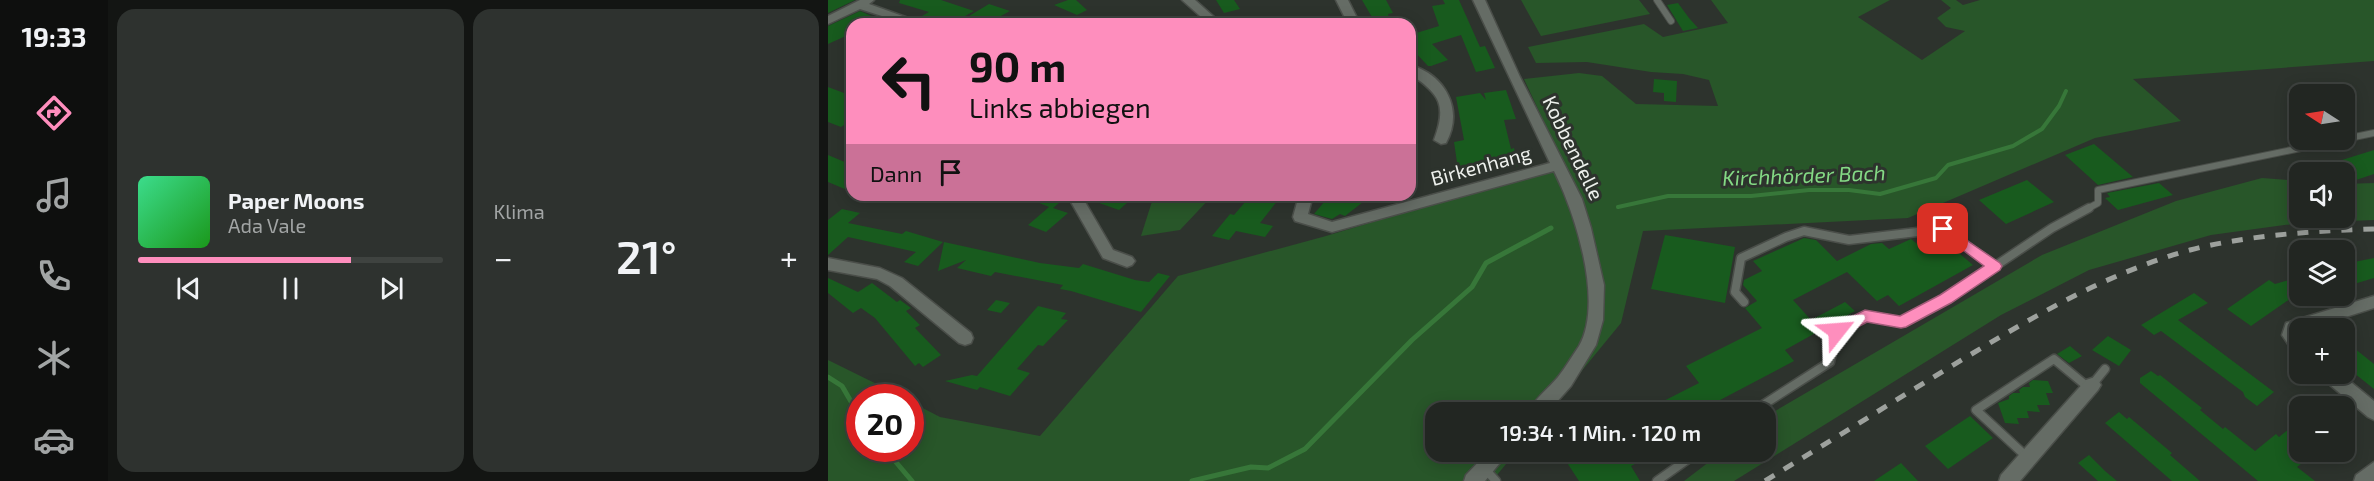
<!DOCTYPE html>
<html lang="de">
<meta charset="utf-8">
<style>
:root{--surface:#222622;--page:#2e322f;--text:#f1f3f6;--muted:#a2a5a5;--line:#3f4340;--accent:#fe8ebd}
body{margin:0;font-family:"Exo 2",sans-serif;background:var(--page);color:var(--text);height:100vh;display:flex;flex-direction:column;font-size:22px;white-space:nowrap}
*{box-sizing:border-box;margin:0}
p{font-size:20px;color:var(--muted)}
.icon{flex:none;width:33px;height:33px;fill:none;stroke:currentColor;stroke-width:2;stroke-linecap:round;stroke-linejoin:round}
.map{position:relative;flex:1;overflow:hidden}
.drawer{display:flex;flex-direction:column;gap:9px;padding:9px;background:#131513;width:720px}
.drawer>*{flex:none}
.top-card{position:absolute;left:18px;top:18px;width:570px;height:183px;border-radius:18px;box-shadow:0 3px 15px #0003,0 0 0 2px var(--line);background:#fe8ebd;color:#111;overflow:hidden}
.needle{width:39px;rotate:282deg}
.buttons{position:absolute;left:1461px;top:84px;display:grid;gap:12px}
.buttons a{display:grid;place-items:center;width:66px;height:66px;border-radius:12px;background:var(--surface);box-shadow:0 3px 15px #0003,0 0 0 2px var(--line);font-size:30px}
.speed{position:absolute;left:18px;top:384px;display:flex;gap:12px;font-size:30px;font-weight:700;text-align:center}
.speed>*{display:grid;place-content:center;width:78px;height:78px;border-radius:50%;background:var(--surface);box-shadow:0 3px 15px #0003,0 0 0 2px var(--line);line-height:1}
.speed .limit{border:9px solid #d22;background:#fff;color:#111}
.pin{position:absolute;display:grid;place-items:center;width:51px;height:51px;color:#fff;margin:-26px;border-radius:12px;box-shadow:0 3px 9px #0006}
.me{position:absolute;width:66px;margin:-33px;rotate:62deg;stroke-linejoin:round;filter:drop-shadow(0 0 4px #0008)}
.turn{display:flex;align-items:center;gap:21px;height:126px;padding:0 24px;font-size:27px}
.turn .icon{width:78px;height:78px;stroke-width:2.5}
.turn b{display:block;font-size:42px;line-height:51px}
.then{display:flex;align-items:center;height:57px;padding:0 24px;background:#0003;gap:12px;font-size:22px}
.big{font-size:45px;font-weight:600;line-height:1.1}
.drawer .widget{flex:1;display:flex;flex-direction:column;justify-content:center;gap:9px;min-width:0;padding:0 21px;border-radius:18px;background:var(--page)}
.song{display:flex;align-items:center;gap:18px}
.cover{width:72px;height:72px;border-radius:9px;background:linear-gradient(135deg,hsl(150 70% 55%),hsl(120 70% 35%))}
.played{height:6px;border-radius:3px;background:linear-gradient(90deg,var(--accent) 70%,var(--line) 70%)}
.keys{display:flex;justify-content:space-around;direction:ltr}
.heat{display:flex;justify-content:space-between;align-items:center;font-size:33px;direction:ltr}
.drawer .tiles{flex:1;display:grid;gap:9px;grid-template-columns:repeat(2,1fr)}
.trip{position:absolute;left:597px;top:402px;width:351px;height:60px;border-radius:18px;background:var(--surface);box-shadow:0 3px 15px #0003,0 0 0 2px var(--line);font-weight:600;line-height:60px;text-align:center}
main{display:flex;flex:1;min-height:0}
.tab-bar{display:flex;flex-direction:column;width:108px;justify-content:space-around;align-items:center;background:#0e0f0e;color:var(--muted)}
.tab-bar .icon{width:42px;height:42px}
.tab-bar .active{color:var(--accent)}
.tab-bar b{font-size:27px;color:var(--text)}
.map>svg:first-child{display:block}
.green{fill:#285629}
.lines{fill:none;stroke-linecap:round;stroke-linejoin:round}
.stream-far1{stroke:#377739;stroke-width:4}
.stream{stroke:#377739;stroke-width:5}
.building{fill:#185b1e}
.lane-far1-casing{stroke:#4a4e49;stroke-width:8}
.lane-casing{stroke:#4a4e49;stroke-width:11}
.street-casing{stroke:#4a4e49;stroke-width:3}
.lane-far1{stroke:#656c65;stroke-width:6}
.lane{stroke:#656c65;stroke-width:8}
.street{fill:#656c65;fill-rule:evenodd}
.rail{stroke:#9da19d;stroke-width:5;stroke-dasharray:11 11;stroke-linecap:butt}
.route{fill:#fe8ebd;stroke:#a55c7b;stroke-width:1.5}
.labels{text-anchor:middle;stroke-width:6;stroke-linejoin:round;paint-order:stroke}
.street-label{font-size:20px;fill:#eef1ed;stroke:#2d332d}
.water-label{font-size:21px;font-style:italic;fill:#84da85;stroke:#2d332d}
</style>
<main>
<nav class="tab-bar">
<b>19:33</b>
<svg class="icon active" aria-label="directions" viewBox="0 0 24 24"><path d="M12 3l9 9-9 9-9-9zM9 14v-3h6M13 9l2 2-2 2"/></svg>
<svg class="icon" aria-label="music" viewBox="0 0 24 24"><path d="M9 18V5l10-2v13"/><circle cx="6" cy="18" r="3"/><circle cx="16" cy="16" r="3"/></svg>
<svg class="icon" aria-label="phone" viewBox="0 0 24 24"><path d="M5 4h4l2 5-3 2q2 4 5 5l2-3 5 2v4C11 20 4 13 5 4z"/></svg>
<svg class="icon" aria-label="climate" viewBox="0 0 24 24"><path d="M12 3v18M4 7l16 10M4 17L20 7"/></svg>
<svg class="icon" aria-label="car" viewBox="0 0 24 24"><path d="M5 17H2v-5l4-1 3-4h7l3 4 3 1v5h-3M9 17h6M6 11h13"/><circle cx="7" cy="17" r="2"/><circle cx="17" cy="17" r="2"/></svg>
</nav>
<section class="drawer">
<div class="tiles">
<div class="widget">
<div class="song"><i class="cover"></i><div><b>Paper Moons</b><p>Ada Vale</p></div></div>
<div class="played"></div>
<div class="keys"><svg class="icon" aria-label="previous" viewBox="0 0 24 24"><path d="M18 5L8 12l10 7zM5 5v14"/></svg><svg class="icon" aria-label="pause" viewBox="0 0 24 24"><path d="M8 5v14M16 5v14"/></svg><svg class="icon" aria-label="next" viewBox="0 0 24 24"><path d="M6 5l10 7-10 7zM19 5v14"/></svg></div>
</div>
<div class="widget"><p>Klima</p>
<div class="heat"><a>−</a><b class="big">21°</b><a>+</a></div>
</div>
</div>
</section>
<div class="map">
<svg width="1546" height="481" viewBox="0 0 1546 481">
<rect width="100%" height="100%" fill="#2d332d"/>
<path class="green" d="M693 0H811L822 14 713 36Z
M883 0H1062L1030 17 1094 60 1137 31 1118 27 1109 18 1123 8 1113 0H1128L1135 5 1152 0H1546V61L1305 79 1353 121 1267 138 1080 218 815 231 793 323 720 412H608V452H688L664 481H0V360L75 397 32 398V448H82L83 402 112 417 212 436 350 276 498 236 736 165 696 79 751 73 774 76 808 104 890 106 881 80 855 74 823 72 759 62 708 63 700 47 816 24 835 37 900 23Z
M1434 178 1471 181 1472 218H1516L1517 184 1546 183V220L1472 223 1383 235 1261 270 1173 315 906 481H856L894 452H938V418L942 414 1214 255 1348 201Z
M326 195H385L352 230 313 236Z"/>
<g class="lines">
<path class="stream-far1" d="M790 207 840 196H923L981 190H1021L1052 194 1108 178 1120 165 1185 146 1214 129 1231 106 1238 91"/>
<path class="stream" d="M0 377 14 386 32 417
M56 448 84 481
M364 481 423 467 440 468 477 449 584 340 644 287 658 263 723 228"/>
</g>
<path class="building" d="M0 0H27L0 13Z
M72 0H113L146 11 125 23 114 19 110 21 94 16 101 12 71 3Z
M240 0H248L259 10 249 15 226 5Z
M388 0H406L412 9 396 13Z
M534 0H558L565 13 560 14 563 24H548Z
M615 0H631L652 47 657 46 667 68 648 72 633 35 604 44 620 60 603 66H600L582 47V35L611 26 604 6 617 4Z
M850 3 861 18 870 28 855 31 839 5Z
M161 4 182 11 162 22 141 16Z
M32 11 48 18 37 24H24V31L18 34 20 35 0 44V26Z
M826 79 849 81 848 102 836 101V93L825 92Z
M0 87 24 96V120L13 127 0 122Z
M678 90 688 119 676 120 683 149 686 148 690 166 631 176 626 142 636 140 628 97 652 93 658 100 656 93Z
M1266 144 1305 177 1270 185 1237 155Z
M1546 150V174L1525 181 1501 164Z
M0 155 24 165V192L0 182Z
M1199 180 1226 202 1178 224 1151 200Z
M1331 183 1345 195 1290 210 1277 198 1282 197 1279 193Z
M192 195H237L238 197 225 208 240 213 218 232 200 225 221 207Z
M256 195H308L291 210 257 198Z
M423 195H448L445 199 450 200 432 223 445 226 437 237 408 231 401 240 384 236 402 214 406 215Z
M502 195H544L517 216 512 214 504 219 486 214Z
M14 209 32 213 20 223 74 234 78 231 115 242 90 266 76 262 88 252 20 237 0 255V220Z
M837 235 907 247 897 303 823 289Z
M1112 237 1145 265 1071 306 1060 295 1049 301 1019 272 965 300 983 320 1017 302 1027 311 957 350 966 361 875 409 878 412H814L871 383 858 366 934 328 917 308 929 301 915 285 916 280 934 271 925 261 976 238 988 240 1009 261 1043 244 1054 243 1061 249 1083 239 1093 247Z
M116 242 212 263 251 268 255 264 307 280 321 282 330 273 342 276 313 312 243 291 232 289 235 285 167 272 163 276 129 268 138 260 110 271Z
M1546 258V278L1516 287V264Z
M1472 277V292L1423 326 1399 309 1441 280 1447 284Z
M0 278 30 292 44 283 69 302 72 300 83 308 78 311 92 325 87 328 113 355 95 367 91 363 87 366 47 318 33 308 25 313 0 293Z
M1366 293 1380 303 1350 320 1446 392 1429 406 1417 397 1415 392 1333 331 1326 335 1313 325Z
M168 300 182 303 173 313 159 310Z
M210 306 238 313 233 319 240 320 215 346 210 345 189 369 202 373 182 396 152 387 149 390 117 381 144 375 149 376Z
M1280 336 1303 350 1291 366 1264 350Z
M1516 340 1546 364V389L1516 365Z
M1242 346 1254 356 1241 363 1229 354Z
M1323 371 1330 376 1332 375 1374 408 1372 410 1395 429 1397 427 1427 451 1448 434 1451 437 1472 420V452H1488L1469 467 1487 481H1430L1312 383V378Z
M1205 380 1220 381 1225 393H1218L1222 405H1209L1212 412 1199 411 1201 418H1189L1191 424 1177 423 1170 403 1181 399V396L1185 393H1192L1191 390 1195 387H1202L1201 383Z
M1291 412 1299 419 1301 417 1344 453 1342 455 1372 481H1344L1277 423Z
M1142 416 1165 438 1120 469 1097 446Z
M732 452H830L803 466 812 481H751Z
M1261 455 1277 471 1289 481H1270L1250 463Z
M1073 463 1090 481H1046Z"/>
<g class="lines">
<g class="lane-far1-casing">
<path id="lane-far1" d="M829 0 843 21
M1259 209 1270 203V190L1546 133"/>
</g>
<g class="lane-casing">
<path id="lane" d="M916 302 907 292 913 258 958 237 976 231 1021 240 1115 229 1167 266
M1264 385 1277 369
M924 412 1002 362 1009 331 1037 316 1073 322 1118 299 1224 228 1261 208
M1200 458 1148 410 1226 359 1261 388
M656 468 668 481
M829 481 870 452"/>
</g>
<g class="street-casing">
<path id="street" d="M32 0H46L41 4 97 24H79L32 9 0 24V16Z
M354 0H367L394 24H381Z
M508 0H520L532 24H520Z
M645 0H657L692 77 754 199 763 228 776 285 775 320 768 345 743 386 720 412H700C707 398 721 388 730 377 738 367 744 356 751 346 776 302 747 213 726 171L504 232 467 221 465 217 471 195H485L480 214 504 222 722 163Z
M582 65C618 75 636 110 618 143L613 144 606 140C619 105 612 94 582 74Z
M239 195H253L285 250 304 257 307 261 304 265 299 267 275 258Z
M0 258 52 268 74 278 143 333 145 338 143 343 137 345 131 343 62 286 49 279 0 270Z
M1546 296V308L1483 328H1472V355L1466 353 1454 335 1458 323Z
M1492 374H1513L1546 401V420L1540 417 1495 379Z
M1264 378 1270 380 1273 385 1270 390 1192 481H1171L1173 475 1258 380Z
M660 452H681L657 481H636L638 475Z
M1546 462V481H1526L1528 475Z"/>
</g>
<use href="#lane-far1" class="lane-far1"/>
<use href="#lane" class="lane"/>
<use href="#street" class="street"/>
<path class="rail" d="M937 481C999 443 1060 405 1122 367 1198 321 1275 274 1362 250 1421 235 1485 231 1546 229"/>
</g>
<path class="route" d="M1115 224 1172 263 1174 266 1172 270 1123 303 1078 327 1073 328 1039 322 1015 335H1004L1002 331 1004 326 1037 310 1072 316 1112 295 1156 266 1111 232 1109 229Z"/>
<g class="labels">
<g class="street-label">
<text transform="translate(745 148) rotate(64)" y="7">Kobbendelle</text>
<text transform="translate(653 166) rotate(-15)" y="7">Birkenhang</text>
</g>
<g class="water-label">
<text transform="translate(976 176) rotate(-2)" y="7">Kirchhörder Bach</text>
</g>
</g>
</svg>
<div class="buttons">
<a><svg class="needle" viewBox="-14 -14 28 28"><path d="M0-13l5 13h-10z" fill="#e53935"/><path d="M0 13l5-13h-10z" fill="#a2a5a5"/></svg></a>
<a><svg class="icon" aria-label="sound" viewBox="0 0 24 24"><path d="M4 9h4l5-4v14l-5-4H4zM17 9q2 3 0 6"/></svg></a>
<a><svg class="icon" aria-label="layers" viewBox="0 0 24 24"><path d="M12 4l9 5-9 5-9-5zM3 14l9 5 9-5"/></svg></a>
<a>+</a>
<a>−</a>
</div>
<div class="speed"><div class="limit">20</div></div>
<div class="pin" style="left:1115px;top:229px;background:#d93025"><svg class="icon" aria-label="arrive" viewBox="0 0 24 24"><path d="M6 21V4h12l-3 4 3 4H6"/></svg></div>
<svg class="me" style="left:1009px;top:331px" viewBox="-20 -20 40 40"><path d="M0-17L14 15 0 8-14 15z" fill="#fe8ebd" stroke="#fff" stroke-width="4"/></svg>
<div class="trip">19:34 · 1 Min. · 120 m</div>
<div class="top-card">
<div class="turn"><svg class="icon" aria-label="left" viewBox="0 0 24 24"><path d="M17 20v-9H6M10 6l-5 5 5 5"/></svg><div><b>90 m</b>Links abbiegen</div></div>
<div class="then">Dann<svg class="icon" aria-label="arrive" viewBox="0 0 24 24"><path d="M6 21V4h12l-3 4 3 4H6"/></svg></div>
</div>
</div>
</main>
